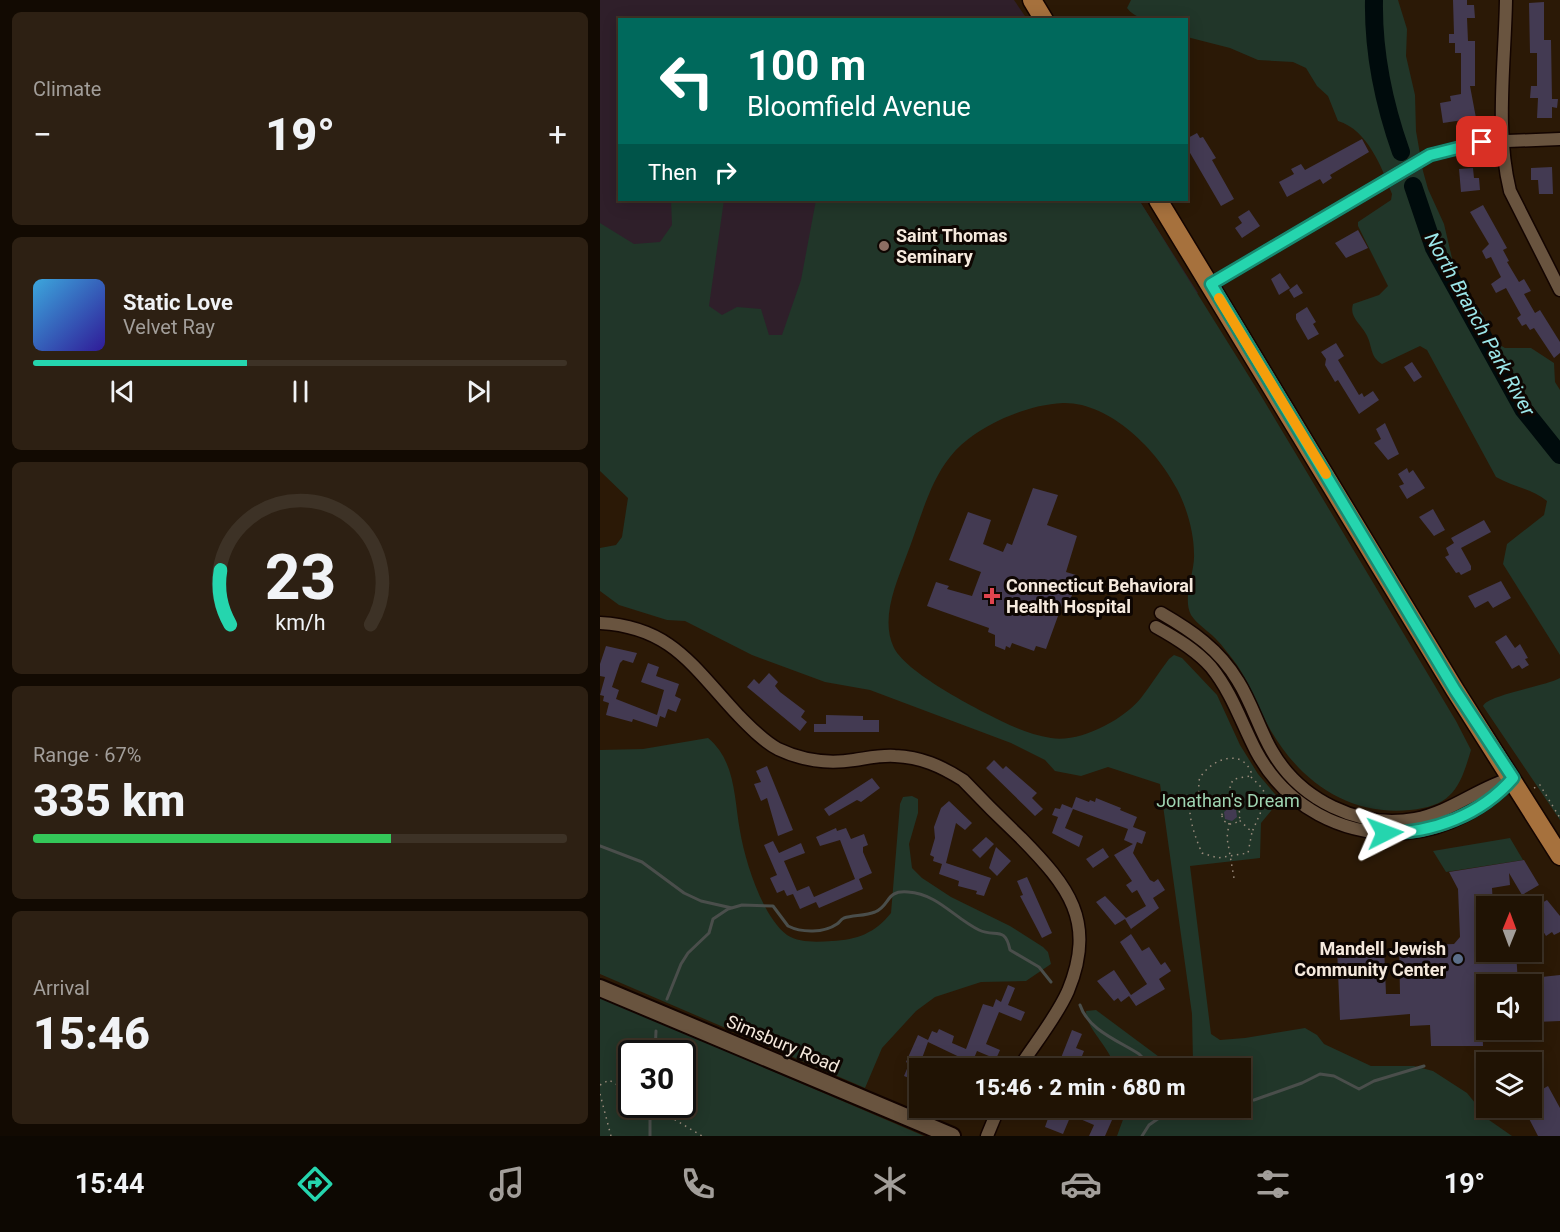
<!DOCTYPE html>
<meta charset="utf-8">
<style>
:root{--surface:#201304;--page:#2d2013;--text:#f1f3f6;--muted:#a29e9a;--line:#3d3226;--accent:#25d5ae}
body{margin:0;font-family:Roboto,sans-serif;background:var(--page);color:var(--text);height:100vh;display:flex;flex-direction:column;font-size:22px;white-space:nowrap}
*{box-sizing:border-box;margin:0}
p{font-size:20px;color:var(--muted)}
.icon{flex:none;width:33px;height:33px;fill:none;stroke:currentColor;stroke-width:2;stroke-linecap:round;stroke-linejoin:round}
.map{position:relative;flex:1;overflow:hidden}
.panel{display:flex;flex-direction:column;gap:12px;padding:12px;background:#120a02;width:600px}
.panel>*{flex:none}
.guide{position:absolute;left:18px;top:18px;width:570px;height:183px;border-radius:0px;box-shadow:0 3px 15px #0003,0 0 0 2px var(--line);background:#00695c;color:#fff;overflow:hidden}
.needle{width:39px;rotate:1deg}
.buttons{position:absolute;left:876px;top:896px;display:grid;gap:12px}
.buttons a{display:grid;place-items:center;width:66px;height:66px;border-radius:0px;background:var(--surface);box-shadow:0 3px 15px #0003,0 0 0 2px var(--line);font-size:30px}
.speed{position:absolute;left:18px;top:1040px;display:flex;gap:12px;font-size:30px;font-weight:700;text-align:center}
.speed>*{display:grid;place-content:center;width:78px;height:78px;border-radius:50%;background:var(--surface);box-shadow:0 3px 15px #0003,0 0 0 2px var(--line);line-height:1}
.speed .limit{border:3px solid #111;border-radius:9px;background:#fff;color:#111}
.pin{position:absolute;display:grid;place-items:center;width:51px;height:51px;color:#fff;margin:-26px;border-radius:12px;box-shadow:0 3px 9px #0006}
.me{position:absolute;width:66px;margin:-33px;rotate:87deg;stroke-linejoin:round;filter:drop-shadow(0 0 4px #0008)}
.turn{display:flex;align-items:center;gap:21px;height:126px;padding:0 30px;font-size:27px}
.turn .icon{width:78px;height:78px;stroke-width:2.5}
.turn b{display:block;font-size:42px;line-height:51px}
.then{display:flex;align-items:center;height:57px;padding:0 30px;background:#0003;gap:12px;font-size:22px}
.big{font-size:45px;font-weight:800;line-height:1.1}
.panel .card{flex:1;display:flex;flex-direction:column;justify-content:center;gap:9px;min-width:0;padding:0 21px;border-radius:9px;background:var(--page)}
.panel .dial{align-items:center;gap:0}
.dial svg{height:156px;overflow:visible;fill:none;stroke:var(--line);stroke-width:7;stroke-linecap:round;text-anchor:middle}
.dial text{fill:var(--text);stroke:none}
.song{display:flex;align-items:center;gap:18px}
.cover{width:72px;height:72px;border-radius:9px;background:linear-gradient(135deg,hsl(200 70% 55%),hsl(250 70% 35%))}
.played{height:6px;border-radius:3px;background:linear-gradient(90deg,var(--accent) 40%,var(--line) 40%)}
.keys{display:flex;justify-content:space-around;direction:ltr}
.heat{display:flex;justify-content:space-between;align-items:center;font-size:33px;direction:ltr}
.charge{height:9px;border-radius:4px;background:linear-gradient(90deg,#34c759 67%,var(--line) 0)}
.trip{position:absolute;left:309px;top:1058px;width:342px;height:60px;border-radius:0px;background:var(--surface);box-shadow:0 3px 15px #0003,0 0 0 2px var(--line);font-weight:800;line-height:60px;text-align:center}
.tab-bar{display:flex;height:96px;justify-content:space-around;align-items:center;background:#0d0802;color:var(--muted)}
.tab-bar .icon{width:42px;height:42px}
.tab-bar .on{color:var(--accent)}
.tab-bar b{font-size:27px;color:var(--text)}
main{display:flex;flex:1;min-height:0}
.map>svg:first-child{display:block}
.education{fill:#2f1f2a}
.green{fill:#213629;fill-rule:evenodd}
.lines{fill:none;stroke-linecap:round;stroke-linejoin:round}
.stream{stroke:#4a4e4b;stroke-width:3}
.river{stroke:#000b0c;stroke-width:18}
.building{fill:#433a52}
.minor-casing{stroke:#130400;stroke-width:15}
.secondary-casing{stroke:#130400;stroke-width:20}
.primary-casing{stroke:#130400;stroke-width:21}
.path{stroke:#9a8b7c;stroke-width:1.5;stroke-dasharray:1.5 4.5;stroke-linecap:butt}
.minor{stroke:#69543f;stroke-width:12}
.secondary{stroke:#69543f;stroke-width:16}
.primary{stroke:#a6713d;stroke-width:18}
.route-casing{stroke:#188a71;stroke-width:15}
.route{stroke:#25d5ae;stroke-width:10}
.slow{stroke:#f59e0b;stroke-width:10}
.education-dot{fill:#8d6e63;stroke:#0e0602;stroke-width:2}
.health-dot{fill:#e0444e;stroke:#0e0602;stroke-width:2}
.service-dot{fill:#5c6f8a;stroke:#0e0602;stroke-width:2}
.labels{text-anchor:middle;stroke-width:6;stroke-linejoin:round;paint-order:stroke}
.poi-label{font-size:18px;font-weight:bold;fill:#f5e9dd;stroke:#0e0602;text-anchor:start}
.park-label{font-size:18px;fill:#9fd4b2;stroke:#0e0602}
.street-label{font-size:18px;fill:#f5e9dd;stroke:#0e0602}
.water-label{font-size:20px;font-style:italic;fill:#9ce6e9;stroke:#0e0602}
</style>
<main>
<section class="panel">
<div class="card"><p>Climate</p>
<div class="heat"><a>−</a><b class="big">19°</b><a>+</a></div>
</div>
<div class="card">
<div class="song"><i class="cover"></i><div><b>Static Love</b><p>Velvet Ray</p></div></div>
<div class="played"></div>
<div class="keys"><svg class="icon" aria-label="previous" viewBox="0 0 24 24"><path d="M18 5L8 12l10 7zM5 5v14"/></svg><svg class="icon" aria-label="pause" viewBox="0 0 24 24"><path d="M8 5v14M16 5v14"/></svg><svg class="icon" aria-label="next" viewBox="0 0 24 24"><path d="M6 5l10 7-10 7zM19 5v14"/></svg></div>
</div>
<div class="card dial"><svg viewBox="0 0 100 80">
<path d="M14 69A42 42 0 1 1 86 69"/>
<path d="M14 69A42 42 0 0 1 9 41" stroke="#25d5ae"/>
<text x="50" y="56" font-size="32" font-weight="700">23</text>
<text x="50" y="72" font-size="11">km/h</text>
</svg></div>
<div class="card"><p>Range · 67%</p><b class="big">335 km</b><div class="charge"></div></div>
<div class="card"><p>Arrival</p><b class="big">15:46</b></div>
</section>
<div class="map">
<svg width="960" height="1136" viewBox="0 0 960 1136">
<rect width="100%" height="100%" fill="#2b1906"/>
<path class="education" d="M0 0H414L427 19 20 20V200H539L598 293 248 511 0 417Z"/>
<path class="green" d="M531 0H798L807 29 806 56 815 95 816 131 823 171 828 189 844 224 855 271 884 317 893 341 905 348H931L954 363 955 382 960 390V655L903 564 907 544 944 515 947 501C931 488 913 487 896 477L827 350 820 346 782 364C769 356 773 346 766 334 760 323 749 317 753 304L779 295 788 286 758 226V222L791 200 792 194C782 168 768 130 738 121L728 96 717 86 706 68 693 62 658 60 630 48 587 37 586 20C567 19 539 25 527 8Z
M71 200H124L109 306 122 315 137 307 161 309 169 335H182L201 280 216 200H539L660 394 856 721 871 750C860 787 853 806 810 810 749 816 701 782 671 731 659 709 651 686 637 665 630 656 623 646 615 638 609 632 596 623 591 615 582 597 595 573 594 554 594 533 587 508 577 489 557 450 510 402 463 403 442 404 423 410 404 418 383 428 364 439 350 457 328 484 319 525 306 557 296 584 280 619 294 648 308 675 384 713 412 726 424 731 438 736 451 738 480 743 523 720 541 698 551 685 559 672 569 659L574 655 582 658 617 695 640 745 658 774 680 800 661 823 660 858 590 866 611 1034 620 1040 645 1038 705 1028 717 1035 724 1044 771 1066H814L833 1071 867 1093 889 1120 912 1136H517L525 1114V1107H640V1068H587L593 1062 592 1014 560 784 508 767 481 776 455 771 445 760 411 743 270 690 225 682 152 655 85 621 67 620 19 605 0 591V548L16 545 22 537 28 498 0 471V223L34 244 60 242 72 225Z
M960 678V820L883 706C887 695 946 686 960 678Z
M108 738C136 761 134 799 140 831 145 861 162 916 187 935 199 943 217 942 232 941 257 940 275 933 291 913L300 804 303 797 312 796 318 799V813L309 844 312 868 322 878 351 897 410 926 443 947 448 952 451 964 426 981 381 982 335 997 316 1011 282 1048 265 1088 0 974V750L43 749Z
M910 838 923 860 846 872 833 851Z
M0 997 324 1136H0ZM32 1053H82V1104H32Z
M496 1010 574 1068H515C509 1045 487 1031 486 1011Z"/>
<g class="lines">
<path class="stream" d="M0 846 42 862 84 893 101 901 132 908
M67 999 81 964 88 953 109 933 113 919 128 909 142 905 173 906 188 926C202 933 224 933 237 924 240 922 240 920 244 918 253 915 265 916 275 912 291 905 285 890 308 892 338 894 354 918 379 930 395 938 405 925 410 950L439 967 451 982
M480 1005C488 1030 519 1041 539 1054L543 1058 542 1068
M55 1053 56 1031
M640 1101 654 1100 702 1083 720 1074 734 1076 759 1089 774 1081 824 1066
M579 1107H593
M614 1107H615
M50 1110V1136
M542 1136 549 1125 575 1107"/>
<path class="river" d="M774 0C773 52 784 104 801 152
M813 186 834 248 923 409 960 455"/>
</g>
<path class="building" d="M853 0H867V5H874L875 18H867L868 41H875V86H870L876 118 843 123 840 103 851 101 850 96 861 94V53H855V43H849V34H854Z
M944 2V40H951L952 99H958L957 108 952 107V118H937L938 98H930L931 86H937V53H930L929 3Z
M597 133 600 138 603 137 616 158 612 160 634 199 621 206 586 146V139Z
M762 139 769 152 730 175 732 178 723 184 720 179 687 197 679 182 694 174 691 169 701 164 705 170Z
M952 167 953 194H939L938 180H931V168Z
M873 168 874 178H879L880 190 861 192 859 169Z
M883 205 907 248 903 250 909 261 907 262 919 282 924 279 931 291 924 294 935 313 940 310 960 342V353L954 358 934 328 930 330 926 324 922 326 917 318 921 315 906 288 896 293 891 284 901 277 891 257 886 259 882 251 889 244 870 212Z
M649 210 660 226 642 238 635 228 642 223 638 217Z
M758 230 768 248 746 258 735 243Z
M680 273 690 288 679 295 671 279Z
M697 284 703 293 694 298 689 290Z
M707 307 716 322 713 324 719 334 708 340 696 319V314Z
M736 343 744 356 738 360 759 395 762 393 764 397 773 391 779 400 759 414 738 380 735 382 725 365 726 359 721 352Z
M812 362 822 377 814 382 804 367Z
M785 423 799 454 788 460 774 443 781 439 776 429Z
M807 468 809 473 813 470 825 488 807 499 799 486 804 484 798 474Z
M433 488 458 495 447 525 477 536 466 572 476 575 478 581 467 607 462 605 446 649 436 646 434 651 412 643 410 648 406 646 405 650 395 646V635L388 632 389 628 327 606 336 582 349 586 347 589 372 596 381 572 349 560 368 512 391 520 383 544 403 552 407 543 412 545Z
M833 509 845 530 834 536 819 517Z
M884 520 891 532 861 548 871 566V570L861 575 859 572 856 573 845 557 849 555 846 548 854 543 851 538Z
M901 581 911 598 893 608 888 601 875 608 868 596Z
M906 635 915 648 920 644 928 658 925 659 929 665 922 669 919 665 912 669 895 642Z
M6 646 37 653 33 663 23 660 20 663 12 687 19 690 16 699 57 715 64 690 41 682 48 663 59 667 56 676 79 684 75 696 81 699 76 712 68 709 65 718 60 716 57 727 33 719 32 722 6 715 9 703 3 701 4 696 0 695 5 677 0 676V664Z
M169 673 178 682 175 686 180 692 205 711 201 717 207 722 200 731 147 687 154 679 159 684Z
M226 715 263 716V720H279V732H214V724H226Z
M394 760 403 769 406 766 437 793 432 798 443 809 435 816 386 768Z
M167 766 193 830 178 836 167 798 161 801 154 784 161 782 156 771Z
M272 778 280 788 261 802 257 800 229 816 224 809Z
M476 797 489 802 490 800 495 802 496 798 521 808 520 810 537 817 533 827 546 832 542 844 537 842 533 853 550 880 554 882 558 879 565 890 553 898 559 908 531 929 525 919 515 925 496 902 505 896 526 918 546 906 537 890 532 893 526 885 532 881 514 855 533 844 524 840 528 829 473 809 465 828 483 836 479 847 452 833 458 817 452 815 455 808 460 809 462 804 472 808Z
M349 801 372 823 365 830 356 823 346 863 391 878 384 896 376 894 377 891 358 886 359 881 339 874 342 864 333 861 334 857 330 855 335 838 334 827 341 808Z
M629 808 636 810 637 817 632 821 625 819 624 812Z
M236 828 237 831 246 828 251 839 264 834 268 845 263 847V852L272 873 259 879 263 889 219 908 216 902 200 909 193 894 187 896 184 890 177 893 170 878 177 875 164 845 173 841 179 853 201 843 205 853 184 861 197 891 209 886 214 897 255 879 240 840 220 846 216 837Z
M386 837 394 844 380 858 372 850Z
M396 847 411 861 397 876 389 868Z
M503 848 509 857 493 868 486 859Z
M924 860 939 885 922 895 909 873 910 885 892 888 893 906H886V951H916L918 984H886V1015H882L883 1046H831L830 1025 810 1026V1014L740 1020 737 948 784 946 786 994H800L799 946 854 944 860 937 858 889 849 872Z
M427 877 452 933 442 938 420 896 423 895 417 881Z
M947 900 960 916V932L954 935 952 932 946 936 934 916 940 913V904Z
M531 934 542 951 549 947 561 965 565 962 571 971 559 979 565 989 536 1006 529 996 521 1002 518 998 514 1001 497 981 514 970 531 995 547 984 520 942Z
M960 975V1021L936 1022 932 978Z
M408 985 415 988 408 1005 425 1012 421 1021 399 1012 386 1044 400 1050 396 1059 377 1051 372 1063 328 1042 314 1080 304 1076 309 1064 306 1062 318 1035 328 1040 332 1031 337 1033 339 1029 354 1036 352 1043 366 1049 383 1004 393 1007 396 999 401 1002Z
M472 1030 482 1034 476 1048 484 1051 478 1066 469 1062 467 1068H457Z
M948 1086 960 1108V1136H938L923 1107H932V1095Z
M452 1107H505L501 1116 512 1120 505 1136H489L494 1125 471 1115 463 1134 445 1127Z"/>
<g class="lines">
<g class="minor-casing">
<path id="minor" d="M906 0C905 62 895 130 910 191L960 290
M611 284 830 155 882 142 960 139
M561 613C592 631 619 649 638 681 652 703 659 729 672 751 700 800 759 829 815 819 851 812 878 788 912 778
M0 623C72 627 93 667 139 716 150 727 163 741 178 749 201 760 228 764 254 760 268 758 280 755 295 756 321 757 341 766 363 780 382 800 401 819 421 838 468 886 497 921 468 991 456 1018 435 1043 419 1068
M556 627C576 638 596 650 611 667 632 693 641 722 656 751 686 807 743 837 806 833 846 830 887 808 913 778
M387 1136 399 1107"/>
</g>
<g class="secondary-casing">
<path id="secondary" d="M0 988 352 1136"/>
</g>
<g class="primary-casing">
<path id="primary" d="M432 0 444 20
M558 200 855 690 960 856"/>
</g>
<path class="path" d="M651 777 663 789 666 800 652 832
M934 788 940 785 960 818
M631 806 630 785 634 779 650 776 651 772C641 747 610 760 600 778 597 784 601 790 597 796 594 802 589 805 590 813 591 825 597 842 602 853L618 858 648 853 652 832 638 819
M622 815a9 9 0 1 1 18 0a9 9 0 1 1-18 0Z
M629 823 627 838 634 878
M0 1085 9 1080 32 1093
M0 1094 11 1136
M49 1104 102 1136"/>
<use href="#minor" class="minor"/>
<use href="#secondary" class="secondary"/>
<use href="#primary" class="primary"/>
</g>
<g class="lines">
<g class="route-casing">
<path id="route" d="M785 833C833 833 881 815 913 778L855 690 611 284 830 155 882 142"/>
</g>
<use href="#route" class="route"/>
<path class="slow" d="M619 298 726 474"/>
</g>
<circle class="education-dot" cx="284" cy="246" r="6"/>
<path class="health-dot" d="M389 587h6v6h6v6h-6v6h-6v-6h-6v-6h6z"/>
<circle class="service-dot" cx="858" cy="959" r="6"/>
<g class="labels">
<g class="poi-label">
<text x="296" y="242">Saint Thomas<tspan x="296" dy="21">Seminary</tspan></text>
<text x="406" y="592">Connecticut Behavioral<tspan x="406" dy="21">Health Hospital</tspan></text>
<text x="846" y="955" text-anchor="end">Mandell Jewish<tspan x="846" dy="21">Community Center</tspan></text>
</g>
<g class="park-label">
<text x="628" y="807">Jonathan's Dream</text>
</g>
<g class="street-label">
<text transform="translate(183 1044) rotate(23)" y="6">Simsbury Road</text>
</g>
<g class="water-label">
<text transform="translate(880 324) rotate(61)" y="7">North Branch Park River</text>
</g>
</g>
</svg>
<div class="buttons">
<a><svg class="needle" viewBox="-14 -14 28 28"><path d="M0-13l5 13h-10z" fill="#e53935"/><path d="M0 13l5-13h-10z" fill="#a29e9a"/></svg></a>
<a><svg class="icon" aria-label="sound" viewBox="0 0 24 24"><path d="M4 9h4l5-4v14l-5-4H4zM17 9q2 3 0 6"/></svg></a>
<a><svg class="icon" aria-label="layers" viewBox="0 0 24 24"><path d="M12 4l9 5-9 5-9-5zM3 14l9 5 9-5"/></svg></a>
</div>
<div class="speed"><div class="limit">30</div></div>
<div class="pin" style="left:882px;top:142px;background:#d93025"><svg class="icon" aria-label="arrive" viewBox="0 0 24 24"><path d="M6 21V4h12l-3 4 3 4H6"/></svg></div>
<svg class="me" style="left:785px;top:833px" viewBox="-20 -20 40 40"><path d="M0-17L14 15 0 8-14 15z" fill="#25d5ae" stroke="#fff" stroke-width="4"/></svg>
<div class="trip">15:46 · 2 min · 680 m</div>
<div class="guide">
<div class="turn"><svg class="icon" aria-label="left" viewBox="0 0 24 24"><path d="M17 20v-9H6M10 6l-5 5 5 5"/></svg><div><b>100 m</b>Bloomfield Avenue</div></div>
<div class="then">Then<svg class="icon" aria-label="right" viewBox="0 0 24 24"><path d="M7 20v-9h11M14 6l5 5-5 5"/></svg></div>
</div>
</div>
</main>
<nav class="tab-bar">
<b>15:44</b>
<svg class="icon on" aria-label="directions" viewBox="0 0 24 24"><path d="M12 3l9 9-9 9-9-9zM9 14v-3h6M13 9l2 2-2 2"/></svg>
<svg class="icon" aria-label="music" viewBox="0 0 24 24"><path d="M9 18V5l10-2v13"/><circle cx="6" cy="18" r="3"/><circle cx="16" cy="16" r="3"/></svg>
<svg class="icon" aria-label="phone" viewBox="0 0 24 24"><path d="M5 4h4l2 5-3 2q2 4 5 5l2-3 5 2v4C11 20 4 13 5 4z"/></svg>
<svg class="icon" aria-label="climate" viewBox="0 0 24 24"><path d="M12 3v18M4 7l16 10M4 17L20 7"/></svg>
<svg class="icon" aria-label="car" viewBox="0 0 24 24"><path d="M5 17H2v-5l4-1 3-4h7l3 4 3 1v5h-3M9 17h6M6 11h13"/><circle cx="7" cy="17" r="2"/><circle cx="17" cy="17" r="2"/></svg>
<svg class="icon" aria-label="filters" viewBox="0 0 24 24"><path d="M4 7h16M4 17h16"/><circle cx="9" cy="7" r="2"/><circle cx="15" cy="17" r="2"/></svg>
<b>19°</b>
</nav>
